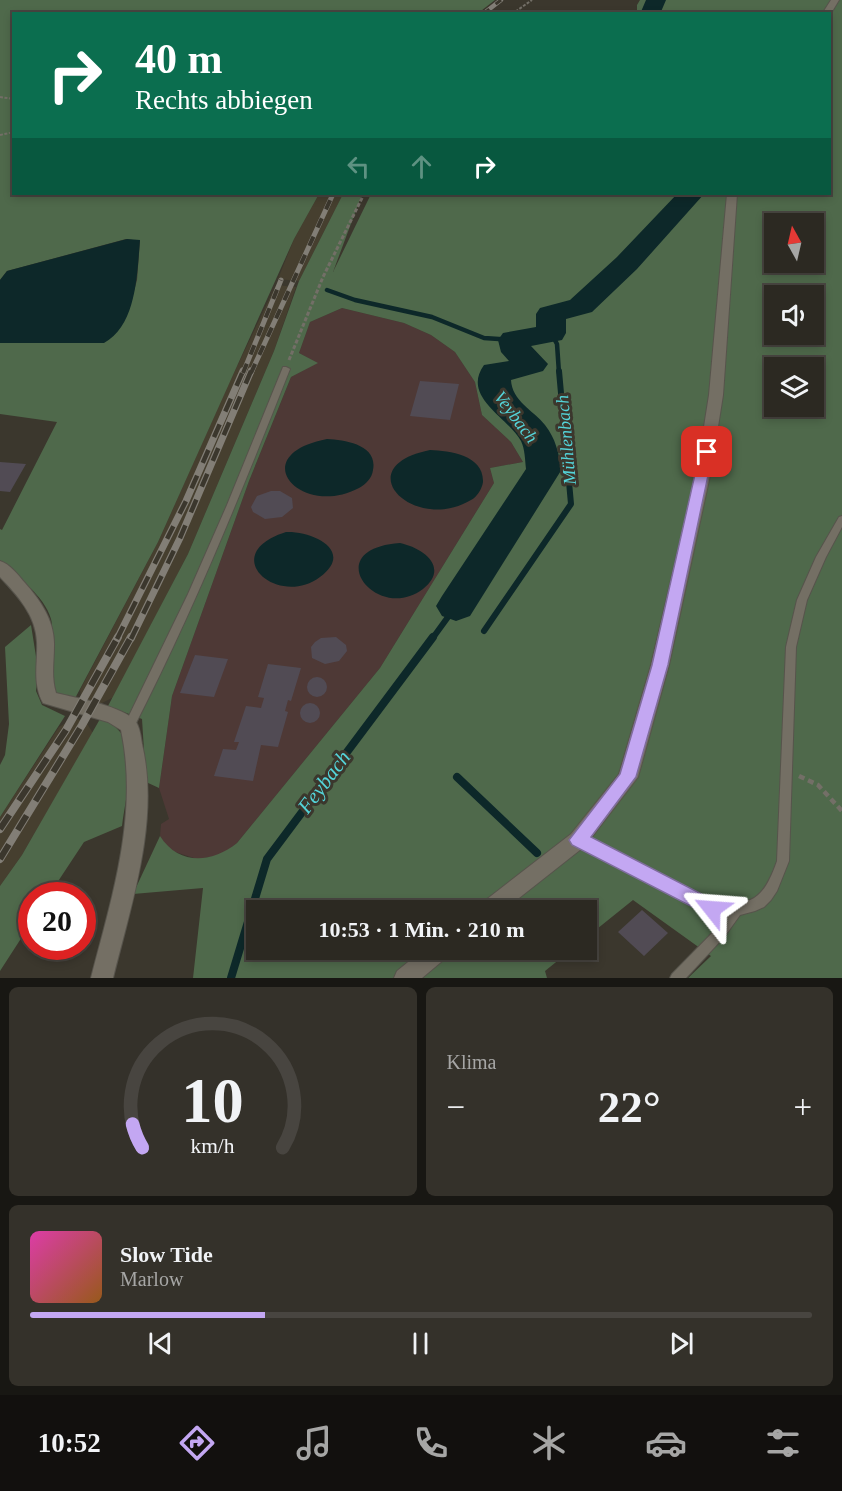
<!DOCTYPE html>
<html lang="de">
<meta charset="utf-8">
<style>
:root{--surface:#2c2922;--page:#34312a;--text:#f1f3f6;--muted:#a6a6a5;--line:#484540;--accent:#c3a7f2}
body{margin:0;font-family:"Times New Roman",serif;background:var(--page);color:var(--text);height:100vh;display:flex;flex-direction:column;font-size:22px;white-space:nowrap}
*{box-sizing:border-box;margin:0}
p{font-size:20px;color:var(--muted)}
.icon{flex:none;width:33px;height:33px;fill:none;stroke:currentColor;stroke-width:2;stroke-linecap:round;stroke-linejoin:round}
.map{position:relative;height:978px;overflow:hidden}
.panel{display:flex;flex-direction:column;gap:9px;padding:9px;background:#181713;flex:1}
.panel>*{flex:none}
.top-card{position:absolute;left:12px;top:12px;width:819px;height:183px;border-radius:0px;box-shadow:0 3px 9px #0003,0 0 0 2px var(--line);background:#0b6e4f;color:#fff;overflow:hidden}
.needle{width:39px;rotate:352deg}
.fabs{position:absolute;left:764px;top:213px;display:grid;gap:12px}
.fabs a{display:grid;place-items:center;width:60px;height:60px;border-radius:0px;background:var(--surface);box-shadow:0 3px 9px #0003,0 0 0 2px var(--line);font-size:30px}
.speed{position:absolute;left:18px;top:882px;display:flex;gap:12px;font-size:30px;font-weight:700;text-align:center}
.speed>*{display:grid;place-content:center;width:78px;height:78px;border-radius:50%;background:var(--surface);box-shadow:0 3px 9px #0003,0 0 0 2px var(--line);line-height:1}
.speed .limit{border:9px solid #d22;background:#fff;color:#111}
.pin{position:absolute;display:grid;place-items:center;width:51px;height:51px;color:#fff;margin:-26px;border-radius:12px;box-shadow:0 3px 9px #0006}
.me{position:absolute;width:66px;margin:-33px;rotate:298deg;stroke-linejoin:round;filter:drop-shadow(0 0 4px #0008)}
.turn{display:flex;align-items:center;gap:21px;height:126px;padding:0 24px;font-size:27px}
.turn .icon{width:78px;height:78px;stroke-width:2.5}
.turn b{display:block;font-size:42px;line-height:51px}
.lanes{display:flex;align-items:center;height:57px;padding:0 24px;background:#0003;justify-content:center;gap:30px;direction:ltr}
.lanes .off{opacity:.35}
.big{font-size:45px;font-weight:700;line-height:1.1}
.panel .widget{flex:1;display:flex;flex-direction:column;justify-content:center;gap:9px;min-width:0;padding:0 21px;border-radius:9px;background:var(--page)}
.panel .dial{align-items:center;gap:0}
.dial svg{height:156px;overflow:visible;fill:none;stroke:var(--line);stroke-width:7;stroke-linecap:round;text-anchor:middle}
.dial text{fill:var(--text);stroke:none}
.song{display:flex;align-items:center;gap:18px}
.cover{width:72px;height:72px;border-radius:9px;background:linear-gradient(135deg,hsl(320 70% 55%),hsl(30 70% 35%))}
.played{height:6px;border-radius:3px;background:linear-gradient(90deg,var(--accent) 30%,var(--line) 30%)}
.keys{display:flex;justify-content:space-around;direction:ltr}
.heat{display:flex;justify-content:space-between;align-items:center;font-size:33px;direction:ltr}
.panel .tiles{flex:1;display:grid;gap:9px;grid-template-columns:1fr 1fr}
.widget:last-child{grid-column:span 2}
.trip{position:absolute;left:246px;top:900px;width:351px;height:60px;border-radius:0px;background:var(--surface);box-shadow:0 3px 9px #0003,0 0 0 2px var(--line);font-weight:700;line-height:60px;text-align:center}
.menu{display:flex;height:96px;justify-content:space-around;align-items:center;background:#12100e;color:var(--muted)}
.menu .icon{width:42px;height:42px}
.menu .on{color:var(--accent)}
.menu b{font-size:27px;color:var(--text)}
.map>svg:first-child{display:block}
.built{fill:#463f2f}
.industrial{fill:#4e3936}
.green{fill:#4f694b;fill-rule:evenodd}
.water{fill:#0d2829}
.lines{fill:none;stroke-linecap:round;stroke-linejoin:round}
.stream-far2{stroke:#0d2829;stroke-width:4.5}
.stream-far1{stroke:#0d2829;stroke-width:6}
.stream{stroke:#0d2829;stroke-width:8}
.river{fill:#0d2829;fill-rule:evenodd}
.building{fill:#514b54}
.lane-casing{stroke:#57544c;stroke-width:2}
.street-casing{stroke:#57544c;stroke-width:2}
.secondary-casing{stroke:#57544c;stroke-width:2}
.path-far2{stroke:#736f67;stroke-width:2;stroke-dasharray:3 1.5;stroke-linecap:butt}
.path-far1{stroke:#736f67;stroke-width:3;stroke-dasharray:4 2;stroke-linecap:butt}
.path{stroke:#736f67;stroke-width:4.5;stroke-dasharray:6 4;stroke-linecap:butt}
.lane{fill:#746f64;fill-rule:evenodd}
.street{fill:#746f64;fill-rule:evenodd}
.secondary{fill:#746f64;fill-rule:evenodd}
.rail-far3-casing{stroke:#827e76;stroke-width:4.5}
.rail-far2-casing{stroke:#827e76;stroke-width:5}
.rail-far1-casing{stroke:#827e76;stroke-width:7}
.rail-casing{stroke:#827e76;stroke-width:8}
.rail-far3{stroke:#3b372d;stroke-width:3;stroke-dasharray:8;stroke-linecap:butt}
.rail-far2{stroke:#3b372d;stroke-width:4;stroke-dasharray:10;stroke-linecap:butt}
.rail-far1{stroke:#3b372d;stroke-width:4.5;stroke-dasharray:14;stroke-linecap:butt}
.rail{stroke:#3b372d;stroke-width:6;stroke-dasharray:17;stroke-linecap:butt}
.route{fill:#c3a7f2;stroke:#7f6d9d;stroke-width:1.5}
.labels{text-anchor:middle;stroke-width:6;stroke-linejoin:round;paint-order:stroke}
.water-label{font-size:18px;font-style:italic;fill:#54d4d9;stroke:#3b372d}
.near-water-label{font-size:21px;font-style:italic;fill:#54d4d9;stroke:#3b372d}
</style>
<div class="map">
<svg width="842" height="978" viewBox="0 0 842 978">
<rect width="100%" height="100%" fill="#3b372d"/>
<path class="built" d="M319 194H343L299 281 278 279 294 239Z
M276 285 296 287 274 351 188 554 114 697 96 706 82 702 80 690 158 542 229 383Z
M74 718 86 722 93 733 22 855 0 886V817L59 727Z"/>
<path class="industrial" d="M342 308 404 323 431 335 455 352 475 382 482 415 511 442 523 462 490 468 494 483 380 668 237 843 223 855 197 859 169 850 160 836 161 824 169 819 159 788 172 696 249 481 291 377 317 363 299 353 310 322Z"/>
<path class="green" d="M0 0H495L477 14H14V194H319L294 239 158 542 72 704C67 700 57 697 53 692 42 677 56 639 51 619 45 596 16 576 0 560V529L2 530 57 422 0 414V343L104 342 129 310 137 280 140 241 126 239 7 271 0 280Z
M640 0H842V978H688L711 956 633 900 587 937 586 910H256V950H571L545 971 547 978H193L203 888 133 894 160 836C179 866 212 863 237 843L380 668 494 483 490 468 523 462 511 442 482 415 475 382 455 352 431 335 404 323 342 308 310 322 299 353 318 363 291 377 249 481 172 696 159 788 146 782 142 719 108 706 188 554 274 351 299 281 343 194H362L333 272 371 194H830V14H637V5ZM774 224H813V262H774ZM774 296H813V334H774ZM774 368H813V406H774Z
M31 625 38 669 36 691 42 705 65 716 0 817V765L5 755 9 724 5 647Z
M100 719C145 732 126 791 122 826L84 842 49 895 32 896 31 923 0 971V886L22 855Z"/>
<path class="water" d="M127 239 140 240C137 273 137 325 104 343H0V280L7 271Z
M327 439C346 440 378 445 373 470 372 478 366 484 359 488 300 519 244 455 327 439Z
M430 450C450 451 484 455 483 482 482 489 477 497 471 500 414 534 346 467 430 450Z
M286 532C313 531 355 551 320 577 277 609 216 554 286 532Z
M400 543C423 548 450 567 423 589 377 624 317 549 400 543Z"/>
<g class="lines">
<path class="stream-far2" d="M327 290 355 300 432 317 484 338 514 340
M551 333 557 344 559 373
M516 364H532"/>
<path class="stream-far1" d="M484 631 571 504 559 371
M432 639 456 606"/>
<path class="stream" d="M457 777 537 853
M231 978 267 859 433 637"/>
<path class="river" d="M646 0H666L660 14H640Z
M677 194H704L637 269 592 312 566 319V333L562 340 531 346 548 364 543 371 511 380C512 401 533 410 545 425 556 439 558 452 562 469L470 616 456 621 442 616 436 606 442 596 526 469C525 460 525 449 521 441 508 417 461 397 484 365L509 361 501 352 498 340 503 333 536 327V314L540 308 570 300 617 257Z"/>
</g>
<path class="building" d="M420 381 459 384 450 420 410 416Z
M0 462 26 464 10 492 0 491Z
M271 491H280L292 498 293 508 282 517 265 519 253 512 251 507 257 496Z
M336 637 346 645 347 651 339 661 325 664 312 658 311 647 315 642 321 638Z
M195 655 228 659 214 697 180 693Z
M268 664 301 668 291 701 288 700 285 711 288 712 278 747 261 745 253 781 214 776 223 749 236 750 239 742H234L246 706 261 708 264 698 258 697Z
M307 687a10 10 0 1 1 20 0a10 10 0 1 1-20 0Z
M300 713a10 10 0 1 1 20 0a10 10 0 1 1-20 0Z
M642 910 668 933 644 956 618 932Z"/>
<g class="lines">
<g class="lane-casing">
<path id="lane" d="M283 367H286L290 369C242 491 193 612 133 729L129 730 125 729 124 726 188 594 227 505Z
M842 516V527L826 557 807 600 796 647 789 861 777 891 771 900 764 907 755 911 740 915 725 936 686 978H670L672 974 717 928 725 916 708 913 574 844 572 840 574 836 578 835 582 836 713 903C753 907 764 898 777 861L786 647 797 600 816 557 839 517Z"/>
</g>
<g class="street-casing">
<path id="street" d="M0 561C10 564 18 575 25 583 40 600 55 621 54 646 54 662 51 677 56 693 76 698 124 706 136 722 140 728 141 738 142 744 160 820 131 905 113 978H91C112 897 139 814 121 730L108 722 43 703C32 682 38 664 37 642 36 615 17 595 0 577Z"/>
</g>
<g class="secondary-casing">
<path id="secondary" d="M831 0H839L830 15 822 14Z
M727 194H737L723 395 711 471 669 665 638 777 585 846 504 910H479L482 903 571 834 619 774 651 665 697 471 709 395Z
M423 950H450L447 957 422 978H394L397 971Z"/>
</g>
<path class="path-far2" d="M512 14 532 0
M0 97 14 99
M0 135 14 132"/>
<path class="path-far1" d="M289 360 323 277 364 194"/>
<path class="path" d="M799 776 818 785 842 811"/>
<use href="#lane" class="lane"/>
<use href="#street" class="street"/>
<use href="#secondary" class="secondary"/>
<g class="rail-far3-casing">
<path id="rail-far3" d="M483 14 501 0"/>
</g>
<g class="rail-far2-casing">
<path id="rail-far2" d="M243 373 281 280
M251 373 333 194"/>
</g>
<g class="rail-far1-casing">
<path id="rail-far1" d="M117 639 186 501 243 371
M131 639 180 538 251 371"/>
</g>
<g class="rail-casing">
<path id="rail" d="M0 829 66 730 118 637
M0 859 82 725 131 637"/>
</g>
<use href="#rail-far3" class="rail-far3"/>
<use href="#rail-far2" class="rail-far2"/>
<use href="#rail-far1" class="rail-far1"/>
<use href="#rail" class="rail"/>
</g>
<path class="route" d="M707 448 713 452 668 665 636 777 591 837 719 903 722 909 719 915 712 917 572 845 569 840 620 774 652 665 700 452Z"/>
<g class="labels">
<g class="water-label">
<text transform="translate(516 417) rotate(53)" y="6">Veybach</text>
<text transform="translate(566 440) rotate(-95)" y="6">Mühlenbach</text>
</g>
<g class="near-water-label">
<text transform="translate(324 782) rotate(-53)" y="7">Feybach</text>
</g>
</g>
</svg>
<div class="fabs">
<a><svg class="needle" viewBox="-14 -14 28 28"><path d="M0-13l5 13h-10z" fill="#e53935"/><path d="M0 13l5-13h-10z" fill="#a6a6a5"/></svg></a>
<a><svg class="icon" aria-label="sound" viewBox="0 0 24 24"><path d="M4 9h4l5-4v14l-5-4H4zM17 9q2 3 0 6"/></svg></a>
<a><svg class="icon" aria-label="layers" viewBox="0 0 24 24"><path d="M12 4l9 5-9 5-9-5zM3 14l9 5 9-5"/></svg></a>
</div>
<div class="speed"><div class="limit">20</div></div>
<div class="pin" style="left:707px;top:452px;background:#d93025"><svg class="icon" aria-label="arrive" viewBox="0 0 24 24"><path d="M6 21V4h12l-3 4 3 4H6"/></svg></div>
<svg class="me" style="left:712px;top:909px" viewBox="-20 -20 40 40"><path d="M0-17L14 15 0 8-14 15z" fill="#c3a7f2" stroke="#fff" stroke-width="4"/></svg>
<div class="trip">10:53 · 1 Min. · 210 m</div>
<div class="top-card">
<div class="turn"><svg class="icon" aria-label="right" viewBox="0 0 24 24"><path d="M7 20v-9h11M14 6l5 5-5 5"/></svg><div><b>40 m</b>Rechts abbiegen</div></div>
<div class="lanes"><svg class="icon off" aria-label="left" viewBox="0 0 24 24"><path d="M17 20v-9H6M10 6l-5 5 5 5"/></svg><svg class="icon off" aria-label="ahead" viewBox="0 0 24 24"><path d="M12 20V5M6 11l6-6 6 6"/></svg><svg class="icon" aria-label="right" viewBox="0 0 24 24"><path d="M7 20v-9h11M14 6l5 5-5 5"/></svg></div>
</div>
</div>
<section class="panel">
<div class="tiles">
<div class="widget dial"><svg viewBox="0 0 100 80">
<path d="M14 69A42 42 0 1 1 86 69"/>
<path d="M14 69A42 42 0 0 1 9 57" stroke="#c3a7f2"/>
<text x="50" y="56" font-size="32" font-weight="700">10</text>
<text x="50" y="72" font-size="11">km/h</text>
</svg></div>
<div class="widget"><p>Klima</p>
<div class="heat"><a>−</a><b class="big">22°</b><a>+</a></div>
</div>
<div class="widget">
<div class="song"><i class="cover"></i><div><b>Slow Tide</b><p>Marlow</p></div></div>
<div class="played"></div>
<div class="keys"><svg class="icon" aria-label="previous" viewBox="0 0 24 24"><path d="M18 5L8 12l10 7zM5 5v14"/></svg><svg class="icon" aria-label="pause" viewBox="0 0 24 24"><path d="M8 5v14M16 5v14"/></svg><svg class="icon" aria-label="next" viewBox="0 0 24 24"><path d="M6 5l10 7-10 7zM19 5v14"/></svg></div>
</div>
</div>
</section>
<nav class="menu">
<b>10:52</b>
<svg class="icon on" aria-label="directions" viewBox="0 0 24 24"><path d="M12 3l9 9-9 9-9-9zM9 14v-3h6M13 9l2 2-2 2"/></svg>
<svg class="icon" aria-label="music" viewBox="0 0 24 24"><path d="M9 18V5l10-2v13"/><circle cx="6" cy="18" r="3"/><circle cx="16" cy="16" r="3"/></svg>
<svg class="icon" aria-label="phone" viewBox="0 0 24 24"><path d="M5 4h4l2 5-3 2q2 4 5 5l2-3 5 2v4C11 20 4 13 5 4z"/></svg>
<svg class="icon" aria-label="climate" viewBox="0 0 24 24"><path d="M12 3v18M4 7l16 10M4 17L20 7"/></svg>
<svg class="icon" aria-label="car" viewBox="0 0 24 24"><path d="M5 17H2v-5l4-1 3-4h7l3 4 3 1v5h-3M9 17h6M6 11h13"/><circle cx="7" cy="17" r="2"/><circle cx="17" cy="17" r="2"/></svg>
<svg class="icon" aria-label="filters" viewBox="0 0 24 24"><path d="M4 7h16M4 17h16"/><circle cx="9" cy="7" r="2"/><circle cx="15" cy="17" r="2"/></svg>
</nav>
